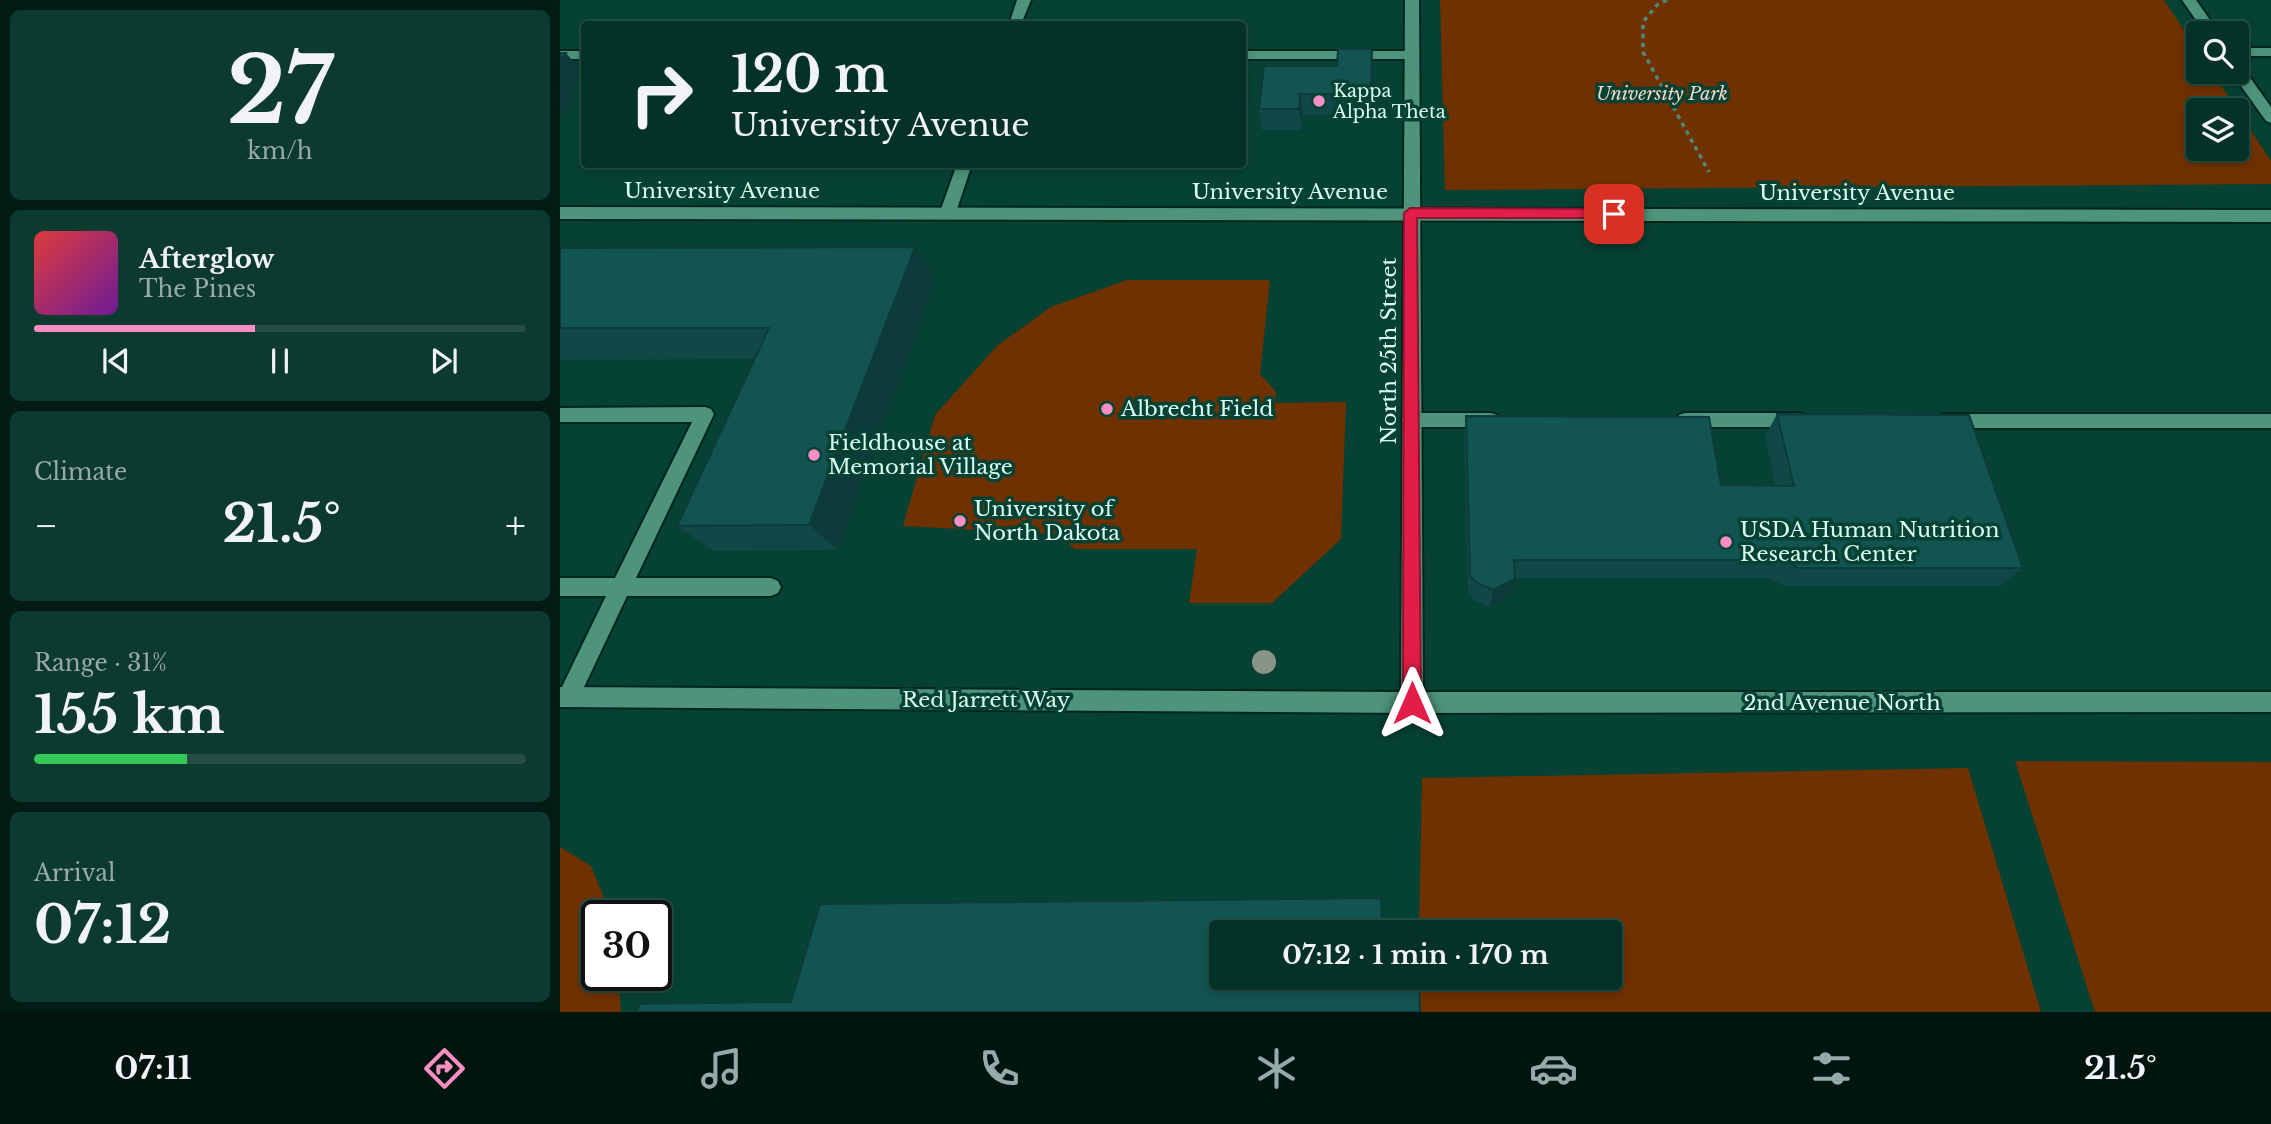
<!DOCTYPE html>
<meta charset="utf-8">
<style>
:root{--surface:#043226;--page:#0d3a2e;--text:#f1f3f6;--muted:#97aaa7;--line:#254d43;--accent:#fb8fc4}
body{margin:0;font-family:"Libre Baskerville",serif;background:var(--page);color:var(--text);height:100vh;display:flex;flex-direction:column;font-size:26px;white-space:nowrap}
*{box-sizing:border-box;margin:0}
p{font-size:23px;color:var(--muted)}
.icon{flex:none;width:38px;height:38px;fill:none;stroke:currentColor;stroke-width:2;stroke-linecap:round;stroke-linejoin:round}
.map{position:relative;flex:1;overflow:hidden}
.drawer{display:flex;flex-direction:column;gap:10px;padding:10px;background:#021c15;width:560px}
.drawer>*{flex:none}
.guide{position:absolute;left:21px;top:21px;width:665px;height:147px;border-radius:7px;box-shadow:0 4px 10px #0003,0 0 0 2px var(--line);background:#043226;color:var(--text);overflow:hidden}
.tools{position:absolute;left:1626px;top:21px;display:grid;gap:14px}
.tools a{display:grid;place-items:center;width:63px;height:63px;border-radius:7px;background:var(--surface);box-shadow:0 4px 10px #0003,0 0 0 2px var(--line);font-size:35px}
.speed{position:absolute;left:21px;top:900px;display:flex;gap:14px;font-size:35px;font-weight:700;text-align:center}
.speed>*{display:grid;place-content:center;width:91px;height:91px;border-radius:50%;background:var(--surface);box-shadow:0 4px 10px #0003,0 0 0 2px var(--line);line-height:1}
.speed .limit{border:4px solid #111;border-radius:10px;background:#fff;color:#111}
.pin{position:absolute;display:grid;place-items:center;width:60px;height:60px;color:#fff;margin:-30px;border-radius:14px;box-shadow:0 4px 10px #0006}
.me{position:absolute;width:77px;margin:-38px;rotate:0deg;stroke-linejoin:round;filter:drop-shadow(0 0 5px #0008)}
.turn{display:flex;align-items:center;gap:24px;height:147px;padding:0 35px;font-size:32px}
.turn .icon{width:91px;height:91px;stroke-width:2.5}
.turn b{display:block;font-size:49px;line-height:60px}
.big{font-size:52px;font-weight:700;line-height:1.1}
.drawer .widget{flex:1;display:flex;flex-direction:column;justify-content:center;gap:10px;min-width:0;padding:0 24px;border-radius:10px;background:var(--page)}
.drawer .dial{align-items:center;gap:0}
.dial b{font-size:91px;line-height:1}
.song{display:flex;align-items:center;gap:21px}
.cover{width:84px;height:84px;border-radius:10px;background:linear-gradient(135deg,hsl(0 70% 55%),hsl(280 70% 35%))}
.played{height:7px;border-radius:4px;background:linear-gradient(90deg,var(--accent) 45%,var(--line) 45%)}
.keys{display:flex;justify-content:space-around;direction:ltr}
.heat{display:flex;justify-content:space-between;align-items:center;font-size:38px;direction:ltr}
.charge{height:10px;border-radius:5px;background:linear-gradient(90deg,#34c759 31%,var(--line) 0)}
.trip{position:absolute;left:649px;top:920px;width:413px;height:70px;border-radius:7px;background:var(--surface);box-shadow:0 4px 10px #0003,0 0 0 2px var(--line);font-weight:700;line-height:70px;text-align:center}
.dock{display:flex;height:112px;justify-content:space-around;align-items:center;background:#02140f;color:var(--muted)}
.dock .icon{width:49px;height:49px}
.dock .on{color:var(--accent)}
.dock b{font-size:32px;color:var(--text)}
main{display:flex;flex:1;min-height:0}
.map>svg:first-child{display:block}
.green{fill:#703100;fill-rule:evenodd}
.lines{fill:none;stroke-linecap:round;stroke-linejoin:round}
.service-casing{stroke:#00261c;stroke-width:4}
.minor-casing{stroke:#00261c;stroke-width:4}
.tertiary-casing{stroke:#00261c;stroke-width:4}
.path{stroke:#528576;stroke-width:3.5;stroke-dasharray:4.5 4.5;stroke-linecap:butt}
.service{fill:#4e937c;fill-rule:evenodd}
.minor{fill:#4e937c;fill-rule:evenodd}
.tertiary{fill:#4e937c;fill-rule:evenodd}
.tree{fill:#889486}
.wall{fill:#0f4846}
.shaded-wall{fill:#0d3b39}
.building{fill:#125451;stroke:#0d3b39;stroke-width:2}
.route{fill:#e11d48;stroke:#92132f;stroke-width:2}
.poi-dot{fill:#fb8fc4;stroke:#064233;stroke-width:2.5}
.labels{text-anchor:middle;stroke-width:7;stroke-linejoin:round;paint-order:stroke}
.far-poi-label{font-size:18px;fill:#dafcef;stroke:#064233;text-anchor:start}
.far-park-label{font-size:18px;font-style:italic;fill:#f2d8ca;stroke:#064233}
.street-label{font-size:21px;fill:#dafcef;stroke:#064233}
.poi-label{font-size:21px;fill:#dafcef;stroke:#064233;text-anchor:start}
</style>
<main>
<section class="drawer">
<div class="widget dial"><b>27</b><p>km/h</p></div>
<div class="widget">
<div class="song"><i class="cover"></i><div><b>Afterglow</b><p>The Pines</p></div></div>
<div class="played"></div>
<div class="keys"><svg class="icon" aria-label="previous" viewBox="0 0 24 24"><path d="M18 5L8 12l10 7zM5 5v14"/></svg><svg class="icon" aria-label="pause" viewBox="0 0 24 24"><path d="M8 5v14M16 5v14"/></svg><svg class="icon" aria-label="next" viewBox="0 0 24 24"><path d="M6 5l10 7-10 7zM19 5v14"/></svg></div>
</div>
<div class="widget"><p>Climate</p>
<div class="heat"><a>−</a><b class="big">21.5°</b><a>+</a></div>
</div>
<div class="widget"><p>Range · 31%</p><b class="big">155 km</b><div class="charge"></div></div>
<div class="widget"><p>Arrival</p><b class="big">07:12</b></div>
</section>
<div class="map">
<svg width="1711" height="1012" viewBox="0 0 1711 1012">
<rect width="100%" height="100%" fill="#064233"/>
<path class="green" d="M880 0H1604L1638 51V72H1652L1711 161V184L885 190ZM1676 110V149H1638V110Z
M567 280H710L700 374 716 392 715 403 786 402 781 539 712 603H629L637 549H515L497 534 343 526 375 415 438 345 491 307Z
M1455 761 1711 762V1012H1535Z
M1408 768 1481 1012H860L859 978H1050V933H859L862 778Z
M0 847 31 866 51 915H37V975H58L61 1012H0Z"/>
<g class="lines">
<g class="service-casing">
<path id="service" d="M1676 48H1711V56H1676Z
M0 51H24V59H0Z
M682 51H851L858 55 851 59H682Z
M145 407 151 409 154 414 76 578H211L218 581 221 587 218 593 211 596H67L16 704 8 707 0 704V691L46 596H0V578H55L132 422H0V408Z
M851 413H931L937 415 940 420 937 425 931 427H851L845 425 842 420 845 415Z
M1125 413H1239L1245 415 1248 420 1245 425 1239 427H1125L1119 425 1116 420 1119 415Z
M1384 414H1711V428H1384L1378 426 1375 421 1378 416Z"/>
</g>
<g class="minor-casing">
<path id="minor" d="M457 0H471L461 24H449Z
M845 0H859L863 692H1711V712L852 713 0 707V687L841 692Z
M1622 0H1636L1659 33H1645Z
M1676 64 1681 65 1711 107V123L1706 121 1671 72H1676Z
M397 164H412L396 212 388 218 380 212Z"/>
</g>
<g class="tertiary-casing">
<path id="tertiary" d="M0 207 1711 210V222L0 219Z"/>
</g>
<path class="path" d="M1107 0 1097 5 1083 22V52L1149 172"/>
<use href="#service" class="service"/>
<use href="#minor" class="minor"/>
<use href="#tertiary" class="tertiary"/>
</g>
<circle class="tree" cx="704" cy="662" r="12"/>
<path class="wall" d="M704 66 813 70 811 115H743L742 130H702L699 109Z
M0 248 376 280 278 550 154 551 117 526 194 359 0 360Z
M1217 414 1463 568 1440 586H1224L1210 578H955L951 597 930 607 916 602 908 594 904 438 906 416 1161 485H1215L1205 436Z"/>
<path class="shaded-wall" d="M812 49 813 70 811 115V94Z
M6 53 24 74 10 94 15 99 3 116 0 112V61Z
M686 64 690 85 685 124 682 112V90Z
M740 94 743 115 742 130 739 109Z
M355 247 376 280 278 550 249 525Z
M955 579 951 597 930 607 933 590Z
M821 898 823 905V929L822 923Z"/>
<path class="building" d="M778 49H812L811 94H740L739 109H699L704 66H777Z
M0 53H6L0 61Z
M682 64H686L682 90Z
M355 247 249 525 117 526 209 328H0V248Z
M1217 414 1409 415 1463 568H1238L1224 560H954L955 579 933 590 919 584 910 576 906 416 1149 417 1161 485 1234 486Z
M821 898 822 923 859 922V933H662V978H859L860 1012H77L80 1004 231 1002 260 904Z"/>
<path class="route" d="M850 208 1054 209 1060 214 1054 218H857L861 703 859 709 852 711 846 709 843 703 844 213Z"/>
<g class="poi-dot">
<circle cx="759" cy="101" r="7"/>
<circle cx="547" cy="409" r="7"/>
<circle cx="254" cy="455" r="7"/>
<circle cx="400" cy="521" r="7"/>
<circle cx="1166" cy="542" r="7"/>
</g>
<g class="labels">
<g class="far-poi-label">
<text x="773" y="97">Kappa<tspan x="773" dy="21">Alpha Theta</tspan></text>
</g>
<g class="far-park-label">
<text x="1102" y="100">University Park</text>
</g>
<g class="street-label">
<text x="162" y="198">University Avenue</text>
<text x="730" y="199">University Avenue</text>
<text x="1297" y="200">University Avenue</text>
<text transform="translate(829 351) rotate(-90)" y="7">North 25th Street</text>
<text x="426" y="707">Red Jarrett Way</text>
<text x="1282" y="710">2nd Avenue North</text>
</g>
<g class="poi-label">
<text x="561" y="416">Albrecht Field</text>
<text x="268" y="450">Fieldhouse at<tspan x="268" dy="24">Memorial Village</tspan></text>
<text x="414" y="516">University of<tspan x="414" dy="24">North Dakota</tspan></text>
<text x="1180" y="537">USDA Human Nutrition<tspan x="1180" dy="24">Research Center</tspan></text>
</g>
</g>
</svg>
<div class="tools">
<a><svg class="icon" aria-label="search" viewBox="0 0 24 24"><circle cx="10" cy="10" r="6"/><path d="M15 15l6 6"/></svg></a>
<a><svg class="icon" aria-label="layers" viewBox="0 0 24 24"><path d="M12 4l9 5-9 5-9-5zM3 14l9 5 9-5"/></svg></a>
</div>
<div class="speed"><div class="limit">30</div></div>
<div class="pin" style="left:1054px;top:214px;background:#d93025"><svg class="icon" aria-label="arrive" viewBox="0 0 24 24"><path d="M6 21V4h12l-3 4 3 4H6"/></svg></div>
<svg class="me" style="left:852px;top:703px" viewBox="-20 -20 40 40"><path d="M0-17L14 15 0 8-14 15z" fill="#e11d48" stroke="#fff" stroke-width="4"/></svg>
<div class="trip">07:12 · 1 min · 170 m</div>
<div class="guide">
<div class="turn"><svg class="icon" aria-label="right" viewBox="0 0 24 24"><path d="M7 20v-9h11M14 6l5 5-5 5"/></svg><div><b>120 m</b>University Avenue</div></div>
</div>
</div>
</main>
<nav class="dock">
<b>07:11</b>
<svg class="icon on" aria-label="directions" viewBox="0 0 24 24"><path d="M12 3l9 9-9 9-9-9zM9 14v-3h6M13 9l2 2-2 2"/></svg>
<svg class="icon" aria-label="music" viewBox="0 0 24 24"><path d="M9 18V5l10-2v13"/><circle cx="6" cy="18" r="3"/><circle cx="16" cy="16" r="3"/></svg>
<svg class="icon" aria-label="phone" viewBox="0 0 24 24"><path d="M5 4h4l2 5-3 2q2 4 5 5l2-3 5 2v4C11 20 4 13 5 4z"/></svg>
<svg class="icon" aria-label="climate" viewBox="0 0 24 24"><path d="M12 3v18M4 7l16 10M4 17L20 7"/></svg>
<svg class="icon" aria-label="car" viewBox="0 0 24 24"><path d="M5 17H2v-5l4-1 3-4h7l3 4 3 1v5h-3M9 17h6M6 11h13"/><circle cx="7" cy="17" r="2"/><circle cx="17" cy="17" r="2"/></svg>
<svg class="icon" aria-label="filters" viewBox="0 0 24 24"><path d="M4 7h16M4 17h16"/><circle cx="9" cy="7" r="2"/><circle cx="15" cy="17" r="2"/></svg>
<b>21.5°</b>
</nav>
